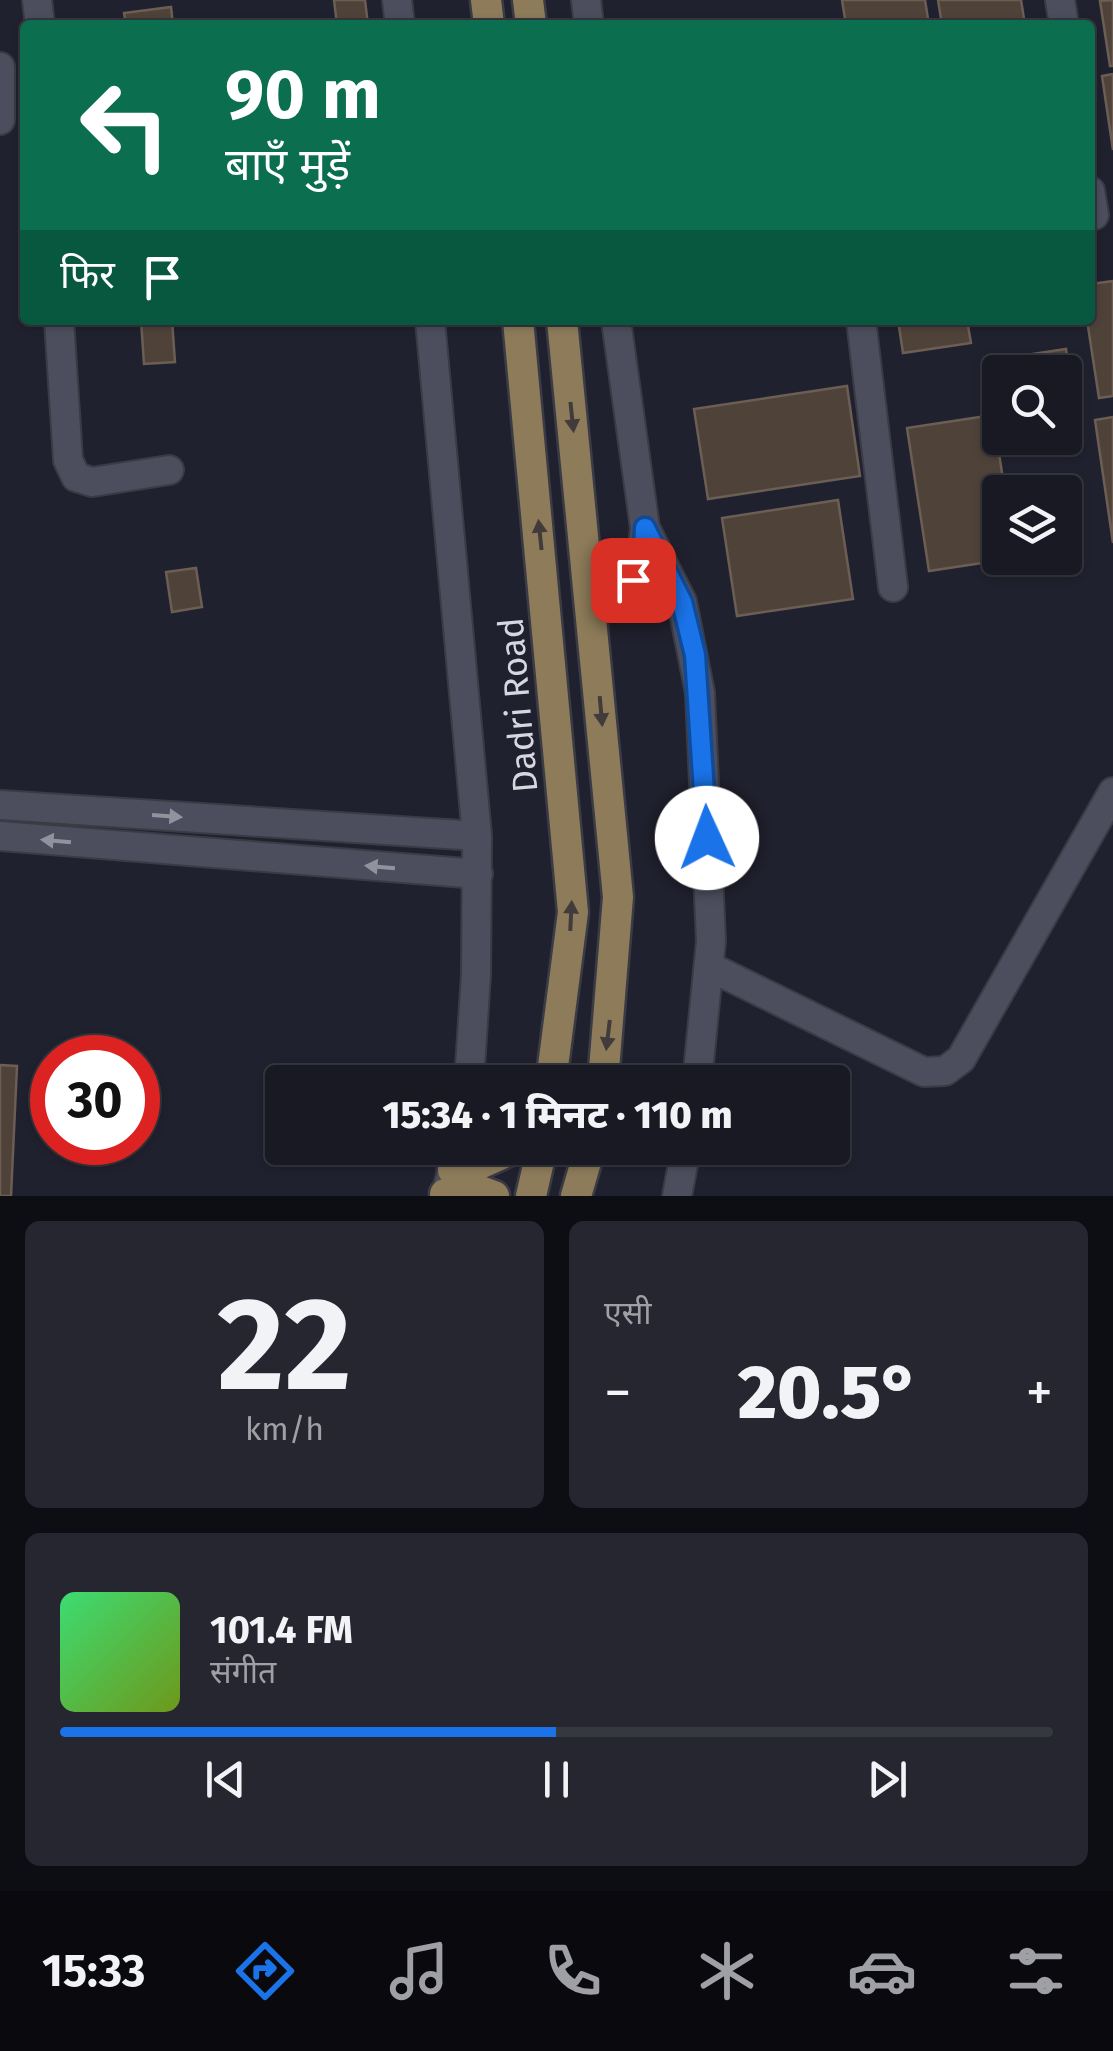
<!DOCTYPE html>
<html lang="hi">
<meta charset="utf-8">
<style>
:root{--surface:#181922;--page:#25262f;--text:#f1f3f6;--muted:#9fa0a5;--line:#363840;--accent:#1a73e8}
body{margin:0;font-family:"Fira Sans","Noto Sans Devanagari",sans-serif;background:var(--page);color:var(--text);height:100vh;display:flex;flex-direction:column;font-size:38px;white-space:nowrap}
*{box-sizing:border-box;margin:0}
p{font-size:32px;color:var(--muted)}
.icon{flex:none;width:55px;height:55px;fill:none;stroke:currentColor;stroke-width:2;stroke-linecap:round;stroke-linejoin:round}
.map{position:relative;height:1196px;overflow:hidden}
.panel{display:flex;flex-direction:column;gap:25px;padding:25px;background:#0d0e13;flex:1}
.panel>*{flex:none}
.banner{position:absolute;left:20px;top:20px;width:1075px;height:305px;border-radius:10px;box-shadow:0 2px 8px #0004,0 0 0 2px var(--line);background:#0b6e4f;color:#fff;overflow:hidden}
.buttons{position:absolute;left:982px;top:355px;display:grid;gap:20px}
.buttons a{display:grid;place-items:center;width:100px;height:100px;border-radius:10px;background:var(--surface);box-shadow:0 2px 8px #0004,0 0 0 2px var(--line);font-size:50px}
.speed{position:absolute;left:30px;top:1035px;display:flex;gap:20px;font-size:50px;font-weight:700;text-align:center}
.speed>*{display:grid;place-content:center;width:130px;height:130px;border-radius:50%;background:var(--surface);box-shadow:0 2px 8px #0004,0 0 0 2px var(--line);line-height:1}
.speed .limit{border:15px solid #d22;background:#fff;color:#111}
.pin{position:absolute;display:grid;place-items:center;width:85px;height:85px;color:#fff;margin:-42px;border-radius:20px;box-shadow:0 5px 15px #0006}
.me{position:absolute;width:110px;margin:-55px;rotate:358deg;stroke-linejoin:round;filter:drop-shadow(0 0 8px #0008)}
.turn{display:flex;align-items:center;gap:35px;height:210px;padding:0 40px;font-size:45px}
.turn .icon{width:130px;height:130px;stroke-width:2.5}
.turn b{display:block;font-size:70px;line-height:85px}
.then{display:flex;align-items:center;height:95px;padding:0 40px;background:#0003;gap:20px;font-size:38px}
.big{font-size:75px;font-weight:800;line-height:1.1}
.panel .tile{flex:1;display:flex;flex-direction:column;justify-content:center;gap:15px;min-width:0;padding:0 35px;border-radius:15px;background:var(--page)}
.panel .dial{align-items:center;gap:0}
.dial b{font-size:130px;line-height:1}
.song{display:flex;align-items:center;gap:30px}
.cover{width:120px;height:120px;border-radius:15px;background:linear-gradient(135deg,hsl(140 70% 55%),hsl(80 70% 35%))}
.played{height:10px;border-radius:5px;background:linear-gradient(90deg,var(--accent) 50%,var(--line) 50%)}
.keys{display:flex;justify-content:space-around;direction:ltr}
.heat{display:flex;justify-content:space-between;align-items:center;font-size:55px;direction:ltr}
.panel .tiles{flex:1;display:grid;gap:25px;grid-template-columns:1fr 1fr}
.tile:last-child{grid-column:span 2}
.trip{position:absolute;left:265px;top:1065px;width:585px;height:100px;border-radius:10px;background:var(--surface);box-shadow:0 2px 8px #0004,0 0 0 2px var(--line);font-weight:800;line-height:100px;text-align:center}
.dock{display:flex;height:160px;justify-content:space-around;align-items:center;background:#0a0a0e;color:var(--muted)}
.dock .icon{width:70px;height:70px}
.dock .selected{color:var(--accent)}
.dock b{font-size:45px;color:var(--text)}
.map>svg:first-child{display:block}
.building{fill:#4f4239;stroke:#6c5e54;stroke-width:2.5}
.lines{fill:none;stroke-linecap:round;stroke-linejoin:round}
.minor-casing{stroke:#3b3b46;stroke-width:32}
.major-casing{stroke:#3b3b46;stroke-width:35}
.minor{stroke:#4d4e5d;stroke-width:28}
.major{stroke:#8d7b59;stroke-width:30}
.oneway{fill:#413c3b}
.oneway2{fill:#92929e}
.route-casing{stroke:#114b97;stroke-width:25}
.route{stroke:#1a73e8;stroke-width:18}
.labels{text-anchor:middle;stroke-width:10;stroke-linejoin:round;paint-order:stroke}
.street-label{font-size:35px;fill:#d6d7e0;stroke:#20212e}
</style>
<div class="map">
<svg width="1113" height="1196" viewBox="0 0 1113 1196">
<rect width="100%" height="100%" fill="#20212e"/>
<path class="building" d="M334 0H365L368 25H337Z
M842 0H925L929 25H846Z
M938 0H1021L1025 25H942Z
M1113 0V66H1110L1100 1Z
M171 7 173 25H126L124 13Z
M1113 74V150L1102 76Z
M1113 281V396L1099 398 1087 320 1090 284Z
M141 320H172L175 362 144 364Z
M898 320H967L971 343 903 353Z
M1066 349 1073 396 1065 398V372H1001L999 359Z
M847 386 860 476 708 499 694 409Z
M993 415 1005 492H1000V558H1015L929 571 907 428Z
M1113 417V543L1095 420Z
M838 500 853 599 737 616 722 518Z
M196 568 202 607 172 612 166 572Z
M0 1065 17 1066 11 1196H0Z"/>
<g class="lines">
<g class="minor-casing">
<path id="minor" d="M37 0 40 25
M397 0 400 25
M586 0 589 25
M1060 0 1064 25
M0 67V120
M1090 191 1094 215
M59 320 68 460 76 477 92 482 169 470
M430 320 477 836 476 975 469 1082
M861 320 893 587
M645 528 682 602 700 693 711 941 697 1082
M593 613C627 589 642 571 645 528L616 320
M0 805 477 836
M0 836 478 874
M710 967 924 1072 945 1071 961 1059 1113 792
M447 1190 459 1148
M677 1196 686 1148"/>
</g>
<g class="major-casing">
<path id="major" d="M486 0 489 25
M528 0 531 25
M518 320 573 912 551 1082
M562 320 618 897 603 1082
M453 1170 477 1165 515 1148
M445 1194 467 1186 494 1196
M531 1196 542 1148
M576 1196 590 1148"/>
</g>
<use href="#minor" class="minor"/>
<use href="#major" class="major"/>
</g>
<defs><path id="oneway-solid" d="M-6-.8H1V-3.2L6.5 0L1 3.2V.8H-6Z" transform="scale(2.5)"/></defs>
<g class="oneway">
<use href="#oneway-solid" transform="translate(572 417) rotate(84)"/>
<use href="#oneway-solid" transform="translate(540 535) rotate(-96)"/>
<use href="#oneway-solid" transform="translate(601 711) rotate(85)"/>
<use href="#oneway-solid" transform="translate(571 916) rotate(-87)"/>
<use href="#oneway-solid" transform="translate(608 1035) rotate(97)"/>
</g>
<g class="oneway2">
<use href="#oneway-solid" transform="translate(167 816) rotate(4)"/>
<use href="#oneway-solid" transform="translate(56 841) rotate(-175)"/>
<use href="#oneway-solid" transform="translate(380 867) rotate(-175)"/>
</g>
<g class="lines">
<g class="route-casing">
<path id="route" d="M633 580 644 551 645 528 682 602 695 655 707 838"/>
</g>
<use href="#route" class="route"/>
</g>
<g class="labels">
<g class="street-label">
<text transform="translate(518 705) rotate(-95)" y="12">Dadri Road</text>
</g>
</g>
</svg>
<div class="buttons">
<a><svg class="icon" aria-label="search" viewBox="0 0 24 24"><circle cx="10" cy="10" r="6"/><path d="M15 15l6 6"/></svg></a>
<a><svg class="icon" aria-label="layers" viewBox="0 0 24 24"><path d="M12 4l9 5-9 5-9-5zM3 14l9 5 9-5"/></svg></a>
</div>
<div class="speed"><div class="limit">30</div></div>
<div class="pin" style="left:633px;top:580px;background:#d93025"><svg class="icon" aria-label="arrive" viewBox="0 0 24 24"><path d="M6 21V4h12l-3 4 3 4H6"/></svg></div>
<svg class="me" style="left:707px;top:838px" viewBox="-20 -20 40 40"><circle r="19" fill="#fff"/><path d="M0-13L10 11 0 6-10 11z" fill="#1a73e8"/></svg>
<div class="trip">15:34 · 1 मिनट · 110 m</div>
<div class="banner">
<div class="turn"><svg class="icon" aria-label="left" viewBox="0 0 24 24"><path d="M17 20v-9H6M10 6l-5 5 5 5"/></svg><div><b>90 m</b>बाएँ मुड़ें</div></div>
<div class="then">फिर<svg class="icon" aria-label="arrive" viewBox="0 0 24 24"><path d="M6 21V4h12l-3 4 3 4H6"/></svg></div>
</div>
</div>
<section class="panel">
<div class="tiles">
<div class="tile dial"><b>22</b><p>km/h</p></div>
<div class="tile"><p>एसी</p>
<div class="heat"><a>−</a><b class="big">20.5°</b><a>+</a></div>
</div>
<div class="tile">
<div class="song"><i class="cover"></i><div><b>101.4 FM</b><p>संगीत</p></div></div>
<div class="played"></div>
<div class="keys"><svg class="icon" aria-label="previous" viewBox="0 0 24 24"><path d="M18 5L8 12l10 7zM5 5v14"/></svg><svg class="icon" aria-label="pause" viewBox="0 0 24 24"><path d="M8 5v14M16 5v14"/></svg><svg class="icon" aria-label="next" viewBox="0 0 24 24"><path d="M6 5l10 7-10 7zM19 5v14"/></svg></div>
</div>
</div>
</section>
<nav class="dock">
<b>15:33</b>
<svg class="icon selected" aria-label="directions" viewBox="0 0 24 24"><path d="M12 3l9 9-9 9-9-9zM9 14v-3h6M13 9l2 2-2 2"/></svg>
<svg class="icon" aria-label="music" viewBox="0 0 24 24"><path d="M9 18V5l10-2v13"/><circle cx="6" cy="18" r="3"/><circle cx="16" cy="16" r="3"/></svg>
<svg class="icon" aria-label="phone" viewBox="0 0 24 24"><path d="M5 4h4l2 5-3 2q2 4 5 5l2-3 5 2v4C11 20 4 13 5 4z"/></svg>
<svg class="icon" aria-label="climate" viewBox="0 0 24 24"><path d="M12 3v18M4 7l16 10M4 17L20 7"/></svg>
<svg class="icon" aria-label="car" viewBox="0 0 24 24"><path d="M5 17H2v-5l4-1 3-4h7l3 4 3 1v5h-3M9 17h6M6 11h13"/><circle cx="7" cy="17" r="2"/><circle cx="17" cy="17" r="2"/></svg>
<svg class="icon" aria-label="filters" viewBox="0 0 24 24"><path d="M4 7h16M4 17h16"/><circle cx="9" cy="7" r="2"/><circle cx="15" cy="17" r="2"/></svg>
</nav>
